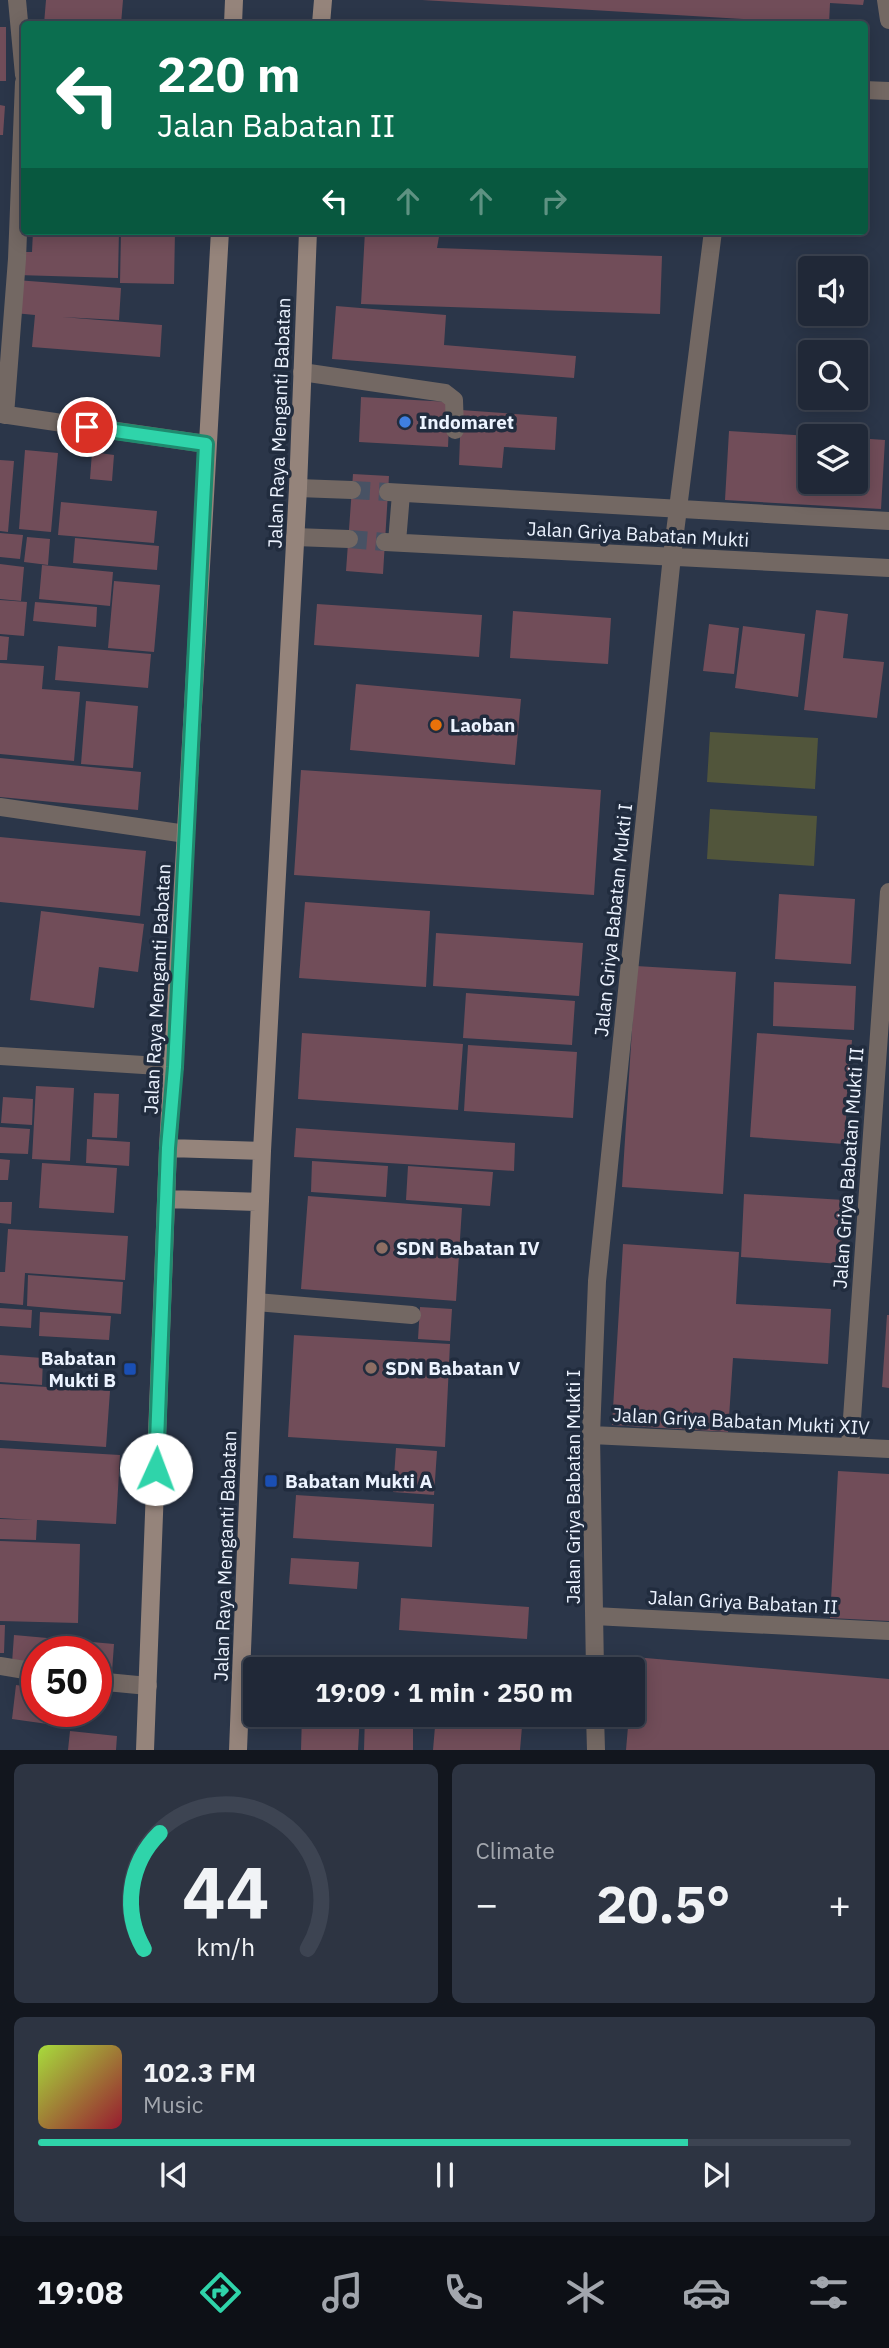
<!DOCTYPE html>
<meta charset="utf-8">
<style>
:root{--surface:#202837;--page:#2d3442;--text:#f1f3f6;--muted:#a2a6ad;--line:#3d4452;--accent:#2fd4aa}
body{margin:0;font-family:"IBM Plex Sans",sans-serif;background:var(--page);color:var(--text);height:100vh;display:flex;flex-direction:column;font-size:26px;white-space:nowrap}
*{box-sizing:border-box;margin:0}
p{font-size:23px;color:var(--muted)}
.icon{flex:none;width:38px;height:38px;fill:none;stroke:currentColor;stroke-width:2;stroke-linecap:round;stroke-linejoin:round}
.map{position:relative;height:1750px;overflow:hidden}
.drawer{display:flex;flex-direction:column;gap:14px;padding:14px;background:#12161e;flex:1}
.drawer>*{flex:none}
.banner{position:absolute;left:21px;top:21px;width:847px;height:214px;border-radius:7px;box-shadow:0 4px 18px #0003,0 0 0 2px var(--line);background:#0b6e4f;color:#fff;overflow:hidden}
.fabs{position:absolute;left:798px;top:256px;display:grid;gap:14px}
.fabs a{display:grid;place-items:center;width:70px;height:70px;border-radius:7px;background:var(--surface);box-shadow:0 4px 18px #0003,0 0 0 2px var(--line);font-size:35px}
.speed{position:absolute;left:21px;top:1636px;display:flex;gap:14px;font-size:35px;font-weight:700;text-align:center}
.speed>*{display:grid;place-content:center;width:91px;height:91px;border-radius:50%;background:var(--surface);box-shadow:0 4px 18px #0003,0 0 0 2px var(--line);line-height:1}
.speed .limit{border:10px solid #d22;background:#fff;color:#111}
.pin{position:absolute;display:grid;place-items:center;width:60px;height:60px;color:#fff;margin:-30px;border:4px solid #fff;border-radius:50%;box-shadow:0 2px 7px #0007}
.me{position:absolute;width:77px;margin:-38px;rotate:2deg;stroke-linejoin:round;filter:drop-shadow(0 0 5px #0008)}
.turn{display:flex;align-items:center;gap:24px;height:147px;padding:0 21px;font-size:32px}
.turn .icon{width:91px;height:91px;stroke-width:2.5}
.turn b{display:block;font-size:49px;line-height:60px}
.lanes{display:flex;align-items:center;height:66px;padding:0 21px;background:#0003;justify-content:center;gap:35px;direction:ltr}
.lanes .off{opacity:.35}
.big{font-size:52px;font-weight:700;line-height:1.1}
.drawer .card{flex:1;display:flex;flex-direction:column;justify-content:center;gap:10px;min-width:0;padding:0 24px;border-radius:10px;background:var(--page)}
.drawer .dial{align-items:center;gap:0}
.dial svg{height:182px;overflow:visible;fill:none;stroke:var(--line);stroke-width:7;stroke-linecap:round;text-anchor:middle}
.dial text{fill:var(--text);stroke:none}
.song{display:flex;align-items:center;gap:21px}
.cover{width:84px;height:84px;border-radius:10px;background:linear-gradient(135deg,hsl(80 70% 55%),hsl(350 70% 35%))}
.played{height:7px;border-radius:4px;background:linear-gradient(90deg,var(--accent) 80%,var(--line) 80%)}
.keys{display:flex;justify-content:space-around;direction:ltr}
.heat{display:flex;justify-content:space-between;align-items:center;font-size:38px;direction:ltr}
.drawer .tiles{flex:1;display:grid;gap:14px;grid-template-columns:1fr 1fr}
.card:last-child{grid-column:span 2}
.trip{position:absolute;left:243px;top:1657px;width:402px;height:70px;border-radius:7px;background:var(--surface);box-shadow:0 4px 18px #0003,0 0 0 2px var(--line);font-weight:700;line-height:70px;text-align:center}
.tab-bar{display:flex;height:112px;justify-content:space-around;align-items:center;background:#0d1016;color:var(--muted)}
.tab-bar .icon{width:49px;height:49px}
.tab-bar .current{color:var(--accent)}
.tab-bar b{font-size:32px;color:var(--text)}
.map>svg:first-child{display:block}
.green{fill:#51553b}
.building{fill:#714d59}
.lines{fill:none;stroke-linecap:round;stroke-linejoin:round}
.street-tunnel{stroke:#485264;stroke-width:18;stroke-dasharray:18 9;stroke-linecap:butt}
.lane{stroke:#736863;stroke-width:18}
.street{stroke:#736863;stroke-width:18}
.secondary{stroke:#95847b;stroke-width:18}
.route-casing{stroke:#1f8a6e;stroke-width:18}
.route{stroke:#2fd4aa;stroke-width:12}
.shop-dot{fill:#3f7fe0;stroke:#212c3e;stroke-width:2.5}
.food-dot{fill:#e8710a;stroke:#212c3e;stroke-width:2.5}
.education-dot{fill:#8d6e63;stroke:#212c3e;stroke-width:2.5}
.transit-dot{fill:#1a4fb4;stroke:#212c3e;stroke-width:2.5}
.labels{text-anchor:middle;stroke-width:7;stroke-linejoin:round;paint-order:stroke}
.poi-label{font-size:19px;font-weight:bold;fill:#ecf3ff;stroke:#212c3e;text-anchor:start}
.street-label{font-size:19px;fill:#ecf3ff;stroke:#212c3e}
</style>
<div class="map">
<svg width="889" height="1750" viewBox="0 0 889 1750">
<rect width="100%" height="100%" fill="#2b3649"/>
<path class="green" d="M710 732 818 738 815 789 707 782Z
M710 809 817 816 814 866 707 859Z"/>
<path class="building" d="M46 0H123L121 24H44Z
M422 0H864L863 5 830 3 829 24Z
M0 27H6V81H0Z
M0 105 5 106 3 135H0Z
M33 231H119L118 278 17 275 18 252H32Z
M121 231H175L174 284 120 283Z
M365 231H440L437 248 662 256 660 314 361 304Z
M16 280 121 288 119 320 62 317 162 325 160 357 32 347 35 315 14 313Z
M336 306 446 315 444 345 576 356 574 378 332 359Z
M361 397 450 402 448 447 359 442Z
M461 410 557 417 555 450 504 447 502 468 459 465Z
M729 431 810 436V481H856V438L885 440 881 509 725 500Z
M25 450 58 453 51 532 19 529Z
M92 452 114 455 112 481 90 479Z
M0 460 14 461 8 532 0 531Z
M353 474 389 476 383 574 346 571Z
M61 502 157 511 154 543 58 535Z
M0 533 23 535 20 559 0 557Z
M27 537 50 539 48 565 24 562Z
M75 538 159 546 157 570 73 563Z
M0 564 24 567 21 601 0 599Z
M42 565 113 572 110 606 39 599Z
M114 581 160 585 154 652 108 648Z
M0 600 27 602 24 636 0 634Z
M35 602 97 607 96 627 33 621Z
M317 604 482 615 479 657 314 645Z
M816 610 848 614 843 658 884 662 877 718 804 710Z
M513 611 611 618 608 664 510 658Z
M709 624 739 628 734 674 703 671Z
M743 626 805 634 798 697 735 688Z
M0 636 9 637 7 660H0Z
M58 646 151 654 148 688 55 680Z
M0 663 44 666 42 689 80 692 74 761 0 754Z
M356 684 521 699 515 765 350 750Z
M86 701 138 706 133 768 81 764Z
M0 758 141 772 138 810 0 797Z
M301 770 601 790 594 895 294 875Z
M0 837 146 851 140 916 0 902Z
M779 894 855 899 851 964 775 959Z
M305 902 430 911 426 987 299 978Z
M41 911 144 924 138 972 99 967 94 1008 30 1000Z
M436 933 583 943 579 996 433 986Z
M636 966 736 972 723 1194 622 1187Z
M774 982 856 986 854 1030 773 1026Z
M466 993 575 1001 572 1045 463 1038Z
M302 1033 463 1044 458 1110 298 1099Z
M757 1033 852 1040 844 1144 750 1137Z
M468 1045 577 1052 573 1118 464 1111Z
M36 1086 74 1088 70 1161 32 1159Z
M94 1093 119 1094 117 1138 92 1137Z
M3 1097 33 1099 32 1125 1 1123Z
M0 1127 30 1129 28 1154 0 1153Z
M296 1128 515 1143 514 1171 294 1157Z
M87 1139 130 1142 129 1166 86 1163Z
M0 1159 10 1160 8 1180H0Z
M312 1161 388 1166 386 1197 311 1192Z
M42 1163 117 1168 114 1213 39 1208Z
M408 1166 493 1172 490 1206 406 1200Z
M744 1194 844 1200 841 1264 741 1257Z
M308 1196 462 1208 456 1301 301 1289Z
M0 1202H12L11 1224 0 1223Z
M8 1229 128 1236 125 1280 25 1273 23 1305 0 1303V1272H5Z
M623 1244 739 1252 736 1304 831 1309 828 1364 733 1358 728 1432 612 1425Z
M28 1275 123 1282 121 1314 27 1306Z
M420 1307 452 1309 450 1341 418 1339Z
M0 1308 32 1310 31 1328 0 1326Z
M40 1312 111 1316 109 1340 39 1336Z
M887 1315H889V1388L882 1387Z
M294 1335 450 1344 445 1447 288 1437Z
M0 1355 43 1358 42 1385 0 1382Z
M0 1384 110 1391 106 1447 0 1440Z
M0 1448 120 1455 116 1524 37 1520 36 1540 0 1539V1519L33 1520 0 1518Z
M396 1448 437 1451 434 1495 393 1492Z
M838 1471 889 1474V1621L830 1618Z
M296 1495 434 1504 432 1547 293 1538Z
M0 1541 80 1544 78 1623 0 1621Z
M291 1558 359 1562 357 1589 289 1584Z
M401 1598 529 1607 527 1639 399 1630Z
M0 1625H5L4 1653H0Z
M14 1635 114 1644 112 1672 96 1670V1652H37V1665L12 1663Z
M634 1657 889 1679V1750H626L629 1715H634Z
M303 1661 362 1662 361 1670H303Z
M16 1685 37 1688V1712H78L76 1728 12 1719Z
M302 1715H360L358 1750H301Z
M365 1715H413V1750H364Z
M436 1715H523L520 1750H433Z
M70 1731 117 1736 116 1750H68Z"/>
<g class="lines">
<path class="street-tunnel" d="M352 490 388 492
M349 539 385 542"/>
<path class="lane" d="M886 0 889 20
M302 372 445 393 454 400 455 430
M256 1302 412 1315"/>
<path class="street" d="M17 0 24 75
M864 90 889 91
M0 414 206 444
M5 415 17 259 24 82
M298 488 352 490
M388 492 889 521
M295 537 349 539
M385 542 889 568
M397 542 401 494
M0 807 186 834
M0 1056 175 1067
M591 1435 889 1449
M850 1447 889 892
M594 1616 889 1631
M0 1666 37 1672
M595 1670 591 1435 597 1281 672 556 713 231
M96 1681 148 1686
M595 1715 596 1750"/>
<path class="secondary" d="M233 24 234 0
M321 24 323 0
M168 1148 262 1151
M167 1199 260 1202
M145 1750 168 1148 220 231
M238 1750 262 1151 298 488 308 231"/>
</g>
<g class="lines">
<g class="route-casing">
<path id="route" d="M87 427 206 444 175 1067 168 1148 156 1469"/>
</g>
<use href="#route" class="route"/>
</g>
<circle class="shop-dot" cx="405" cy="422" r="7"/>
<circle class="food-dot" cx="436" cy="725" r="7"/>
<g class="education-dot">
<circle cx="382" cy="1248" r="7"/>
<circle cx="371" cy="1368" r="7"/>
</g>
<g class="transit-dot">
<rect x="123" y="1362" width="14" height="14" rx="3.5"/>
<rect x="264" y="1474" width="14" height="14" rx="3.5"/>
</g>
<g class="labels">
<g class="poi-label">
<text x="419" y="429">Indomaret</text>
<text x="450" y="732">Laoban</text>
<text x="396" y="1255">SDN Babatan IV</text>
<text x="116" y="1365" text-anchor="end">Babatan<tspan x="116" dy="22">Mukti B</tspan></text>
<text x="385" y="1375">SDN Babatan V</text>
<text x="285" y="1488">Babatan Mukti A</text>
</g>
<g class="street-label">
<text transform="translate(279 423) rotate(-88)" y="7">Jalan Raya Menganti Babatan</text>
<text transform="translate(638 534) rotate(3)" y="7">Jalan Griya Babatan Mukti</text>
<text transform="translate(613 920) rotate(-84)" y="7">Jalan Griya Babatan Mukti I</text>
<text transform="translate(157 989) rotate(-87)" y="7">Jalan Raya Menganti Babatan</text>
<text transform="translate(848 1168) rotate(-86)" y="7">Jalan Griya Babatan Mukti II</text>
<text transform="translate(741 1421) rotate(3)" y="7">Jalan Griya Babatan Mukti XIV</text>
<text transform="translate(573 1487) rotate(-90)" y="7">Jalan Griya Babatan Mukti I</text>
<text transform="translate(225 1556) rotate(-88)" y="7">Jalan Raya Menganti Babatan</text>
<text transform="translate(743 1602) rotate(3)" y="7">Jalan Griya Babatan II</text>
</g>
</g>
</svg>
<div class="fabs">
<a><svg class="icon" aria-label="sound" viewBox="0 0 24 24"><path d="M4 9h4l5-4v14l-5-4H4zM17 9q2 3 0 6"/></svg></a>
<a><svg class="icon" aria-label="search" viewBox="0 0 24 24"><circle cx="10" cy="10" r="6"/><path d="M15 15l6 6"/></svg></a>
<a><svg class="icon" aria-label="layers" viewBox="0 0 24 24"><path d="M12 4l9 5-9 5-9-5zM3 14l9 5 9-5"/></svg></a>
</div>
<div class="speed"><div class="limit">50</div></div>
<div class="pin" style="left:87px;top:427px;background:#d93025"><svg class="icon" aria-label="arrive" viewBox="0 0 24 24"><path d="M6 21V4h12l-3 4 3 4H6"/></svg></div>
<svg class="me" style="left:156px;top:1469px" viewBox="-20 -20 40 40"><circle r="19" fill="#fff"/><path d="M0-13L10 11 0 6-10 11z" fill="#2fd4aa"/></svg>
<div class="trip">19:09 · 1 min · 250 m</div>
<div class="banner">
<div class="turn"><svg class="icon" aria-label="left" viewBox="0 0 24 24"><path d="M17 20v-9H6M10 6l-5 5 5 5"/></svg><div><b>220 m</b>Jalan Babatan II</div></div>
<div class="lanes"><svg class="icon" aria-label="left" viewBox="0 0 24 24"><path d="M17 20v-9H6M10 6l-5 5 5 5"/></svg><svg class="icon off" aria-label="ahead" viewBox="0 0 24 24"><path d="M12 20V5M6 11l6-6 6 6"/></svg><svg class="icon off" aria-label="ahead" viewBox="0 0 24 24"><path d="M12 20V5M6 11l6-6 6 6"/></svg><svg class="icon off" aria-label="right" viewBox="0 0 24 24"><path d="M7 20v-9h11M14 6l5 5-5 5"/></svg></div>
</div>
</div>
<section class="drawer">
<div class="tiles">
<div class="card dial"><svg viewBox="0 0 100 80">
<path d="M14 69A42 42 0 1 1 86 69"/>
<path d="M14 69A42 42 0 0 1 21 18" stroke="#2fd4aa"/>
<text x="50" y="56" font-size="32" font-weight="700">44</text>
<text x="50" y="72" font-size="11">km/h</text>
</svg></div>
<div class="card"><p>Climate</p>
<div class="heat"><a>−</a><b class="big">20.5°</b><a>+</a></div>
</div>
<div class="card">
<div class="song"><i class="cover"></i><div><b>102.3 FM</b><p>Music</p></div></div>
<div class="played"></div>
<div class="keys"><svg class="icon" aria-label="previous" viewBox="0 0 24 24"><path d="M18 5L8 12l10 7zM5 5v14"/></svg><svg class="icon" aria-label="pause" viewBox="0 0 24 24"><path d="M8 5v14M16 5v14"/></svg><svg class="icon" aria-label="next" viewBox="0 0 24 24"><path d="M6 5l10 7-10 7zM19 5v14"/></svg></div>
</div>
</div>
</section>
<nav class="tab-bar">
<b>19:08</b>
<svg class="icon current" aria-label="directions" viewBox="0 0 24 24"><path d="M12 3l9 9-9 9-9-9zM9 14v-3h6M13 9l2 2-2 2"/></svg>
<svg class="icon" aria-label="music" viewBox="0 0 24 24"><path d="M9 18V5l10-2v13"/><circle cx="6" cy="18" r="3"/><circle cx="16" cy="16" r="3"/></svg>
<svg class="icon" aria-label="phone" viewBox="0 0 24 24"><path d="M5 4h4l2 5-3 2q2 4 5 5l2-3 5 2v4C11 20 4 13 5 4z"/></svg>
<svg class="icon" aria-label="climate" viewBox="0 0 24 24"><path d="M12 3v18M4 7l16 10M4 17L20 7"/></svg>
<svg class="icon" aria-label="car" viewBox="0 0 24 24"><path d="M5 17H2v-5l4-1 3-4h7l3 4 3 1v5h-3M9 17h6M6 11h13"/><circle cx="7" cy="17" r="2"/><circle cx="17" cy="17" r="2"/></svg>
<svg class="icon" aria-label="filters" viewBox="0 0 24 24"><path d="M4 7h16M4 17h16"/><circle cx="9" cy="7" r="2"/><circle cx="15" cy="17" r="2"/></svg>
</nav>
